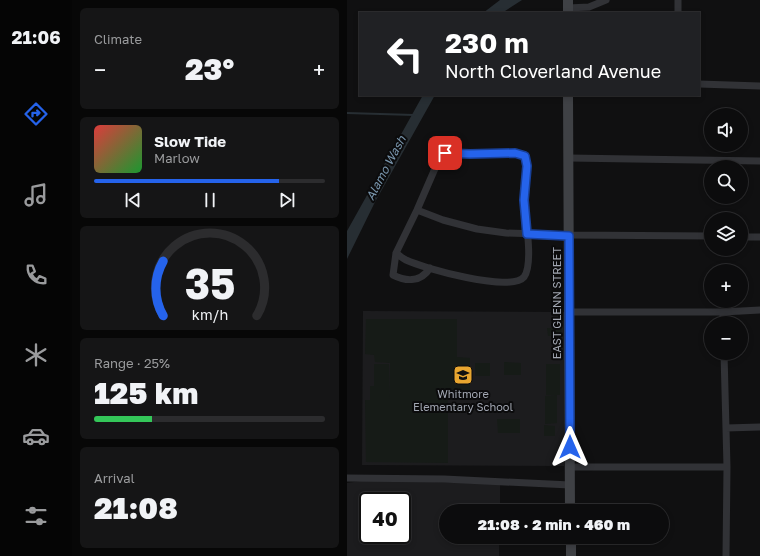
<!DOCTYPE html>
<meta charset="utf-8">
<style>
:root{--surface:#0c0c0d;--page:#151516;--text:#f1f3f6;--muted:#9a9b9d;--line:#2c2c2e;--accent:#2563eb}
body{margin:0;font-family:"Golos Text",sans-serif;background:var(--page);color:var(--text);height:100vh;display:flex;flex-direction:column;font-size:15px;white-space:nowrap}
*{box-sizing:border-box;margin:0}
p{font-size:13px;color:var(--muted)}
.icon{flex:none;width:22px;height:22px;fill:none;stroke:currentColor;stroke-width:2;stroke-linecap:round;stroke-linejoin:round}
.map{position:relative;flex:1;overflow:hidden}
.side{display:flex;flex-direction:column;gap:8px;padding:8px;background:#070707;width:275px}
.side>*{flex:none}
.top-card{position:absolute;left:12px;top:12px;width:341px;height:84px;border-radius:0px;box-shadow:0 2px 6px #0003,0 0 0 1px var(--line);background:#202124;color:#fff;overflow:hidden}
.tools{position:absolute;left:357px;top:108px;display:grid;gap:8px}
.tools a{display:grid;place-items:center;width:44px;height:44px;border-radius:50%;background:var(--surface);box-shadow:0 2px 6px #0003,0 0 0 1px var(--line);font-size:20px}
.speed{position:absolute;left:12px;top:492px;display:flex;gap:8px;font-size:20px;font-weight:700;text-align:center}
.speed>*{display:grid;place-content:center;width:52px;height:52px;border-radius:50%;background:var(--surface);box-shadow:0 2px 6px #0003,0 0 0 1px var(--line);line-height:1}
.speed .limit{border:2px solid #111;border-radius:6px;background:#fff;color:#111}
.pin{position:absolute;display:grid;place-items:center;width:34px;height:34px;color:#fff;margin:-17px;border-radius:8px;box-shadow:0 2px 6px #0006}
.me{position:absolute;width:44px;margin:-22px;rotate:0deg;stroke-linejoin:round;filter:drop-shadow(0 0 3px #0008)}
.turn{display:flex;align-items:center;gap:14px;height:84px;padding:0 20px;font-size:18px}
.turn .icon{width:52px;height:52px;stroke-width:2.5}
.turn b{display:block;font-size:28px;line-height:34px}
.big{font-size:30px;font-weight:800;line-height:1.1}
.side .widget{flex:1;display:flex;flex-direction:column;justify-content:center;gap:6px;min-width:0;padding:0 14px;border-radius:6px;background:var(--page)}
.side .dial{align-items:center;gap:0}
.dial svg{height:104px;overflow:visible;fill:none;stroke:var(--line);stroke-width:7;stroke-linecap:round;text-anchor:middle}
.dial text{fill:var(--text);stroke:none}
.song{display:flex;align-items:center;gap:12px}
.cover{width:48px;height:48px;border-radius:6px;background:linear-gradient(135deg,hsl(0 70% 55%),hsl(130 70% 35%))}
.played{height:4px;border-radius:2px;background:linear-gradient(90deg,var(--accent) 80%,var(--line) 80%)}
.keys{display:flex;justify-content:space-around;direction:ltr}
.heat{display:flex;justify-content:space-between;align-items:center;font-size:22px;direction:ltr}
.charge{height:6px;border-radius:3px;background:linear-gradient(90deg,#34c759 25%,var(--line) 0)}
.trip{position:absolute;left:92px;top:504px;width:230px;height:40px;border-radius:20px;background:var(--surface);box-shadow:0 2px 6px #0003,0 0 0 1px var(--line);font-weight:800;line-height:40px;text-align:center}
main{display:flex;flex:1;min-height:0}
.tabs{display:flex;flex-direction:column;width:72px;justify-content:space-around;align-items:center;background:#050505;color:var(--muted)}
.tabs .icon{width:28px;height:28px}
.tabs .selected{color:var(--accent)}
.tabs b{font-size:18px;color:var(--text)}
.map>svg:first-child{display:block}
.built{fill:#1c1c1e;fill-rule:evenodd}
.green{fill:#161b17}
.water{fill:#272e33}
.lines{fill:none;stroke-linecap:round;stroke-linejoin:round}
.stream{stroke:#272e33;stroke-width:2}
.street{stroke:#313236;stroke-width:7}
.secondary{stroke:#3f4145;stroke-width:10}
.route-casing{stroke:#184099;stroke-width:10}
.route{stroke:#2563eb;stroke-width:7}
.labels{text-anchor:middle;stroke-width:4;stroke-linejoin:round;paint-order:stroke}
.street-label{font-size:11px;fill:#a1a6b1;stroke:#0b0b0c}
.poi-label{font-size:11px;fill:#a1a6b1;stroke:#0b0b0c}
.water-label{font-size:12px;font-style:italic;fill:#7995ac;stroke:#0b0b0c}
</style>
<main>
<nav class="tabs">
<b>21:06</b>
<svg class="icon selected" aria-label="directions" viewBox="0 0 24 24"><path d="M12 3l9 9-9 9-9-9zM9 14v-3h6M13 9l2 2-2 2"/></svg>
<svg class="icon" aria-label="music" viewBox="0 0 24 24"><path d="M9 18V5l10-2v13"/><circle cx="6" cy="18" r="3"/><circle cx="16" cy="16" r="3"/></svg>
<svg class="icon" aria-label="phone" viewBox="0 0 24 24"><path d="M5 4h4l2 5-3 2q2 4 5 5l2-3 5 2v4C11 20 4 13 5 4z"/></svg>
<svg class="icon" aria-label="climate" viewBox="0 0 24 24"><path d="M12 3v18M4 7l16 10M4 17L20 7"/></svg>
<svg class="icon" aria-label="car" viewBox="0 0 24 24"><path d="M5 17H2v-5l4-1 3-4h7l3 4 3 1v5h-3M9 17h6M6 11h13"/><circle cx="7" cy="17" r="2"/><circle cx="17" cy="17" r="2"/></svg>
<svg class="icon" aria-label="filters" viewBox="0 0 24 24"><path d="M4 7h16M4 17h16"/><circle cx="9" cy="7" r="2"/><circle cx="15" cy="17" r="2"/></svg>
</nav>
<section class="side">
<div class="widget"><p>Climate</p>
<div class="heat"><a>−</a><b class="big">23°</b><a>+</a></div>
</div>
<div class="widget">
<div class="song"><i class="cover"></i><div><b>Slow Tide</b><p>Marlow</p></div></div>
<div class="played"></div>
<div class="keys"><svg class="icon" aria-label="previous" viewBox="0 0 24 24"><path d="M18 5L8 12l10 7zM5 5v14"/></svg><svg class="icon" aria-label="pause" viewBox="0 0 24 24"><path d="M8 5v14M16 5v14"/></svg><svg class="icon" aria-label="next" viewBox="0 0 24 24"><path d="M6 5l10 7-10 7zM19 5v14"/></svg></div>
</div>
<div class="widget dial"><svg viewBox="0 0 100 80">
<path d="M14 69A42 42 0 1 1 86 69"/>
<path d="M14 69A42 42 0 0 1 14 27" stroke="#2563eb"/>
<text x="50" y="56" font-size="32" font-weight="700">35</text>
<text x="50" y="72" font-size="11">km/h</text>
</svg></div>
<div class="widget"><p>Range · 25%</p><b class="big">125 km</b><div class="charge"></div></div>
<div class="widget"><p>Arrival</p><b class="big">21:08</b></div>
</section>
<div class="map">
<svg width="413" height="556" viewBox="0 0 413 556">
<rect width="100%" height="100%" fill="#101011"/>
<path class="built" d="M16 311 217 312V466L15 465Z
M21 480 153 484V511H99V537H152V556H0V483ZM21 501H55V535H21Z"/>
<path class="green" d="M19 319H110V357L123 358V399L101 400V463L19 462 18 400H23V386H27V364H42L43 400V363L28 362 27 355 18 354Z
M200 328H215L214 336H201Z
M157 362 174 363V375H157Z
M128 363H143V376H128Z
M199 364H213V395H199Z
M210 395V423L198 424V396Z
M150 419H173V433H151Z
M197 425 208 426V436H197Z"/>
<path class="water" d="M153 0H175L155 13H136Z
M76 95H88L28 202 0 259V231Z"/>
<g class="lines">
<path class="stream" d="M0 113 67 115"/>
<path class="street" d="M221 8 242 7 259 0
M331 12V0
M352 84 413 86
M222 158 413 161
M70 210 96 220 130 229 159 233 222 235 364 236
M394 237H413
M49 253C52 255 55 258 59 260 76 268 164 293 177 277 187 264 178 216 177 199 177 184 182 171 178 157L168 153 123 154 98 153 93 157 70 210 49 253 46 275C60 282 74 282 83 268
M222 312H376L413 310
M376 312V323
M377 353 380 467 379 556
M379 428 413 427
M223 467H380
M0 478 97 479 223 485"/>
<path class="secondary" d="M221 0V13
M221 95 223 511
M224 537V556"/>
</g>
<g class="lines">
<g class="route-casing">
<path id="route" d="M98 153 123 154 168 153 178 156 180 166 177 200 180 234 222 236 223 447"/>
</g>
<use href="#route" class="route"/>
</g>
<defs>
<g id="school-square" transform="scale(1)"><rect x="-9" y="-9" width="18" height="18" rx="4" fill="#e8a630" stroke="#0b0b0c"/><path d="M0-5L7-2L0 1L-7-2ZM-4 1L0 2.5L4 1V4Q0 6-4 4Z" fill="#111"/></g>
</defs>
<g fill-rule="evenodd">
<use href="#school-square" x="116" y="375"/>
</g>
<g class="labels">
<g class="street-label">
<text transform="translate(210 303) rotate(-90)" y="4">EAST GLENN STREET</text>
</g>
<g class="poi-label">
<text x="116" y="398">Whitmore<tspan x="116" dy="13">Elementary School</tspan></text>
</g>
<g class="water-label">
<text transform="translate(39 168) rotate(-62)" y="4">Alamo Wash</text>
</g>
</g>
</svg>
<div class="tools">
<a><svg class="icon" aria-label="sound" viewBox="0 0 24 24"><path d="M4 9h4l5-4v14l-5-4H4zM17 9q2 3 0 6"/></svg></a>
<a><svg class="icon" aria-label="search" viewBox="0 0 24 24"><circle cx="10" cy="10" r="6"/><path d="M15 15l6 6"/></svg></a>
<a><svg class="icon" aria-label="layers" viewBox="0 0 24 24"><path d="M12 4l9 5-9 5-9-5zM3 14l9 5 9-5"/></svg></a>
<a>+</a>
<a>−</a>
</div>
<div class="speed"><div class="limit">40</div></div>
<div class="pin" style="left:98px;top:153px;background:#d93025"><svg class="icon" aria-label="arrive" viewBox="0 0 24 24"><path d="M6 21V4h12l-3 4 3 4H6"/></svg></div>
<svg class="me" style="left:223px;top:447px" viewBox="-20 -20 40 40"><path d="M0-17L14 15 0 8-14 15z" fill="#2563eb" stroke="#fff" stroke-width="4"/></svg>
<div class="trip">21:08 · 2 min · 460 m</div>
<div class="top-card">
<div class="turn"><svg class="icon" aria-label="left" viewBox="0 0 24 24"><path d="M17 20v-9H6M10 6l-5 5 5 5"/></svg><div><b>230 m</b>North Cloverland Avenue</div></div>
</div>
</div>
</main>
